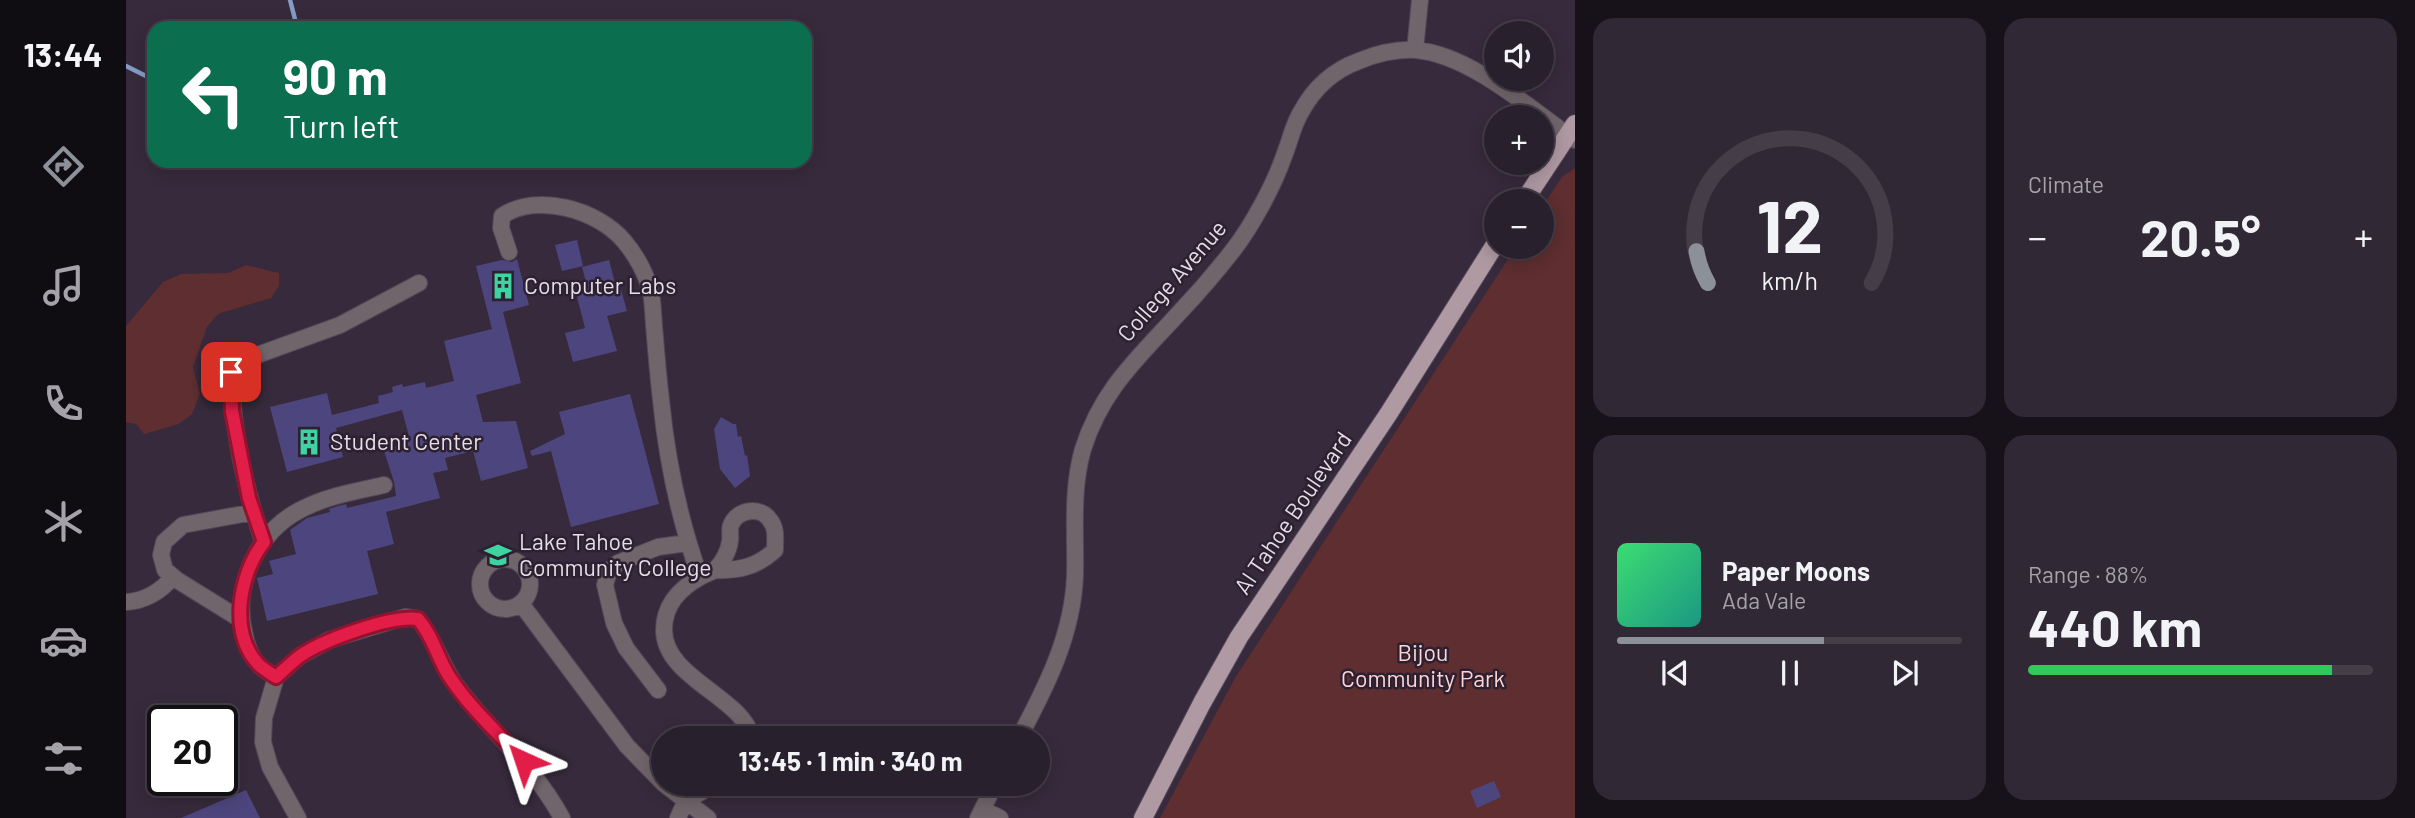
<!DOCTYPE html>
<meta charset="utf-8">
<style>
:root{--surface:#29202d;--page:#312835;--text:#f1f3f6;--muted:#a5a3aa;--line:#453e49;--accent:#8c9099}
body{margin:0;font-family:Barlow,sans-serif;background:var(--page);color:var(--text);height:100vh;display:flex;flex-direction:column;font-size:26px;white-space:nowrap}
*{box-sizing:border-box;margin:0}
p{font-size:23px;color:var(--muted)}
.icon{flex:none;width:38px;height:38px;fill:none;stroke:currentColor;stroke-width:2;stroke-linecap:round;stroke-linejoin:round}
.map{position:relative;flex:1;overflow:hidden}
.side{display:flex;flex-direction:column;gap:18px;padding:18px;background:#171219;width:840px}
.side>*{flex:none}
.hud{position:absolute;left:21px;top:21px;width:665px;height:147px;border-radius:21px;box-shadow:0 4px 18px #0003,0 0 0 2px var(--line);background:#0b6e4f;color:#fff;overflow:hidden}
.tools{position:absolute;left:1358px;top:21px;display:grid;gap:14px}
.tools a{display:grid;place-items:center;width:70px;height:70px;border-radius:50%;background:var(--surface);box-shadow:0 4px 18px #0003,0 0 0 2px var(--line);font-size:35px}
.speed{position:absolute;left:21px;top:705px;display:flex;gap:14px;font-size:35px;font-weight:700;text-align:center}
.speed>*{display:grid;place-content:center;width:91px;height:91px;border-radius:50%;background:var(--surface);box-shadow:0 4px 18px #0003,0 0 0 2px var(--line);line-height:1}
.speed .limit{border:4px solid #111;border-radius:10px;background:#fff;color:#111}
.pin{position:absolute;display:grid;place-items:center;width:60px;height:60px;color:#fff;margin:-30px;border-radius:14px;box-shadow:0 4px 10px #0006}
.me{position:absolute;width:77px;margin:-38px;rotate:318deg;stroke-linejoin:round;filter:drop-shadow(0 0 5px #0008)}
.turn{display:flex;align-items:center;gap:24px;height:147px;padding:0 21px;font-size:32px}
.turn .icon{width:91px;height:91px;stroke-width:2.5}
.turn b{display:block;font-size:49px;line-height:60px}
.big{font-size:52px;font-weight:700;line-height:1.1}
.side .widget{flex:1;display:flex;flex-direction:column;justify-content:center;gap:10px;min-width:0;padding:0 24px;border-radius:21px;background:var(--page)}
.side .dial{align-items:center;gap:0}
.dial svg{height:182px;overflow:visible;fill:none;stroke:var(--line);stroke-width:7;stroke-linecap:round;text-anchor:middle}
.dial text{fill:var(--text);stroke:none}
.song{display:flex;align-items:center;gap:21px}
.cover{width:84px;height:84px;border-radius:10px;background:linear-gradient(135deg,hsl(140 70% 55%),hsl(170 70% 35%))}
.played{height:7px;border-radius:4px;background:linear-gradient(90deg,var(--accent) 60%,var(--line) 60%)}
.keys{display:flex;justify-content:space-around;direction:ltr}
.heat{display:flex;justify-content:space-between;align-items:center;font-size:38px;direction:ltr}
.charge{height:10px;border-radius:5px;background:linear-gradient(90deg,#34c759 88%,var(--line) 0)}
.side .tiles{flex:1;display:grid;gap:18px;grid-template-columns:repeat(2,1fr)}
.trip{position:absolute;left:525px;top:726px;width:399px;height:70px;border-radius:35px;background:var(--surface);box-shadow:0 4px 18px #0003,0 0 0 2px var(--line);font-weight:700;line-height:70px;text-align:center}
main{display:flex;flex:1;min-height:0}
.tabs{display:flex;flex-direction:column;width:126px;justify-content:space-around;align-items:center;background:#100d12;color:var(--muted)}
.tabs .icon{width:49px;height:49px}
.tabs .selected{color:var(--accent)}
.tabs b{font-size:32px;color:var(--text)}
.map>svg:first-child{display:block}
.green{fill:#5e2e30}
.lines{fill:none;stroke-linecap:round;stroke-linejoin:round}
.stream{stroke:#859dc5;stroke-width:4.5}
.building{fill:#4d467e}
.minor-casing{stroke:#534758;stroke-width:18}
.major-casing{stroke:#534758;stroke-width:20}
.minor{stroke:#70656a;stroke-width:16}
.major{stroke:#af99a3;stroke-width:18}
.route-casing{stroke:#92132f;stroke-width:18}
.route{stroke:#e11d48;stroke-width:12}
.labels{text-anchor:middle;stroke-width:5;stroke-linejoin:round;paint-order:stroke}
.street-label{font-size:23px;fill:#e6dde9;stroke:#2d2031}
.poi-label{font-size:23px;fill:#e6dde9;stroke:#2d2031;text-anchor:start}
.park-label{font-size:23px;fill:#ffd4d4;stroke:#2d2031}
</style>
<main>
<nav class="tabs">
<b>13:44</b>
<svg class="icon selected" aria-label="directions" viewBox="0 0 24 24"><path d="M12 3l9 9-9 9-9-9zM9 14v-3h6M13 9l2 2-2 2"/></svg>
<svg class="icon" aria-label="music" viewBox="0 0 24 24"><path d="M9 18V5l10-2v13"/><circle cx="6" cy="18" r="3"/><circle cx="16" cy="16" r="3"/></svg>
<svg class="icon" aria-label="phone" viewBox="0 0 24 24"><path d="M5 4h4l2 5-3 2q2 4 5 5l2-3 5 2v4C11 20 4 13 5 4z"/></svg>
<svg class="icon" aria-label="climate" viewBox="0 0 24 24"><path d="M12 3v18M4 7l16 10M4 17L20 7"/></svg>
<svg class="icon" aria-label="car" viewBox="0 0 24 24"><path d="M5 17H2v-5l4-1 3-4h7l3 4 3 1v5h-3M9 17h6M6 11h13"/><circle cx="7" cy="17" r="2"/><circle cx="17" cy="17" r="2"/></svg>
<svg class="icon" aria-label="filters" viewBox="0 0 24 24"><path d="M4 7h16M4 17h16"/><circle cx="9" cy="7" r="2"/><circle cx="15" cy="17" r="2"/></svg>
</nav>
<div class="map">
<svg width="1449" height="818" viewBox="0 0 1449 818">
<rect width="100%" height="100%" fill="#372a3c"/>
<path class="green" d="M1449 168V818H1034L1109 678 1390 247H1416V207L1436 177Z
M120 265 153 273V286L145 298 92 314 81 327 67 367 74 394 66 414 53 424 18 434 10 424 0 422V326L37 282 55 274 102 273Z"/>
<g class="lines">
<path class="stream" d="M164 0 170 23 165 28
M0 66 28 80"/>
</g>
<path class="building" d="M451 240 457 266 436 271 429 245Z
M391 259 403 305 377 312 395 383 350 395 357 422 390 421 402 468 355 481 347 451 319 458 322 470 307 473 314 498 260 512 268 544 241 551 252 594 141 621 131 578 147 574 143 561 170 554 164 530 181 518 204 512 203 509 209 507 220 504 221 508 270 496 268 482 258 451 284 440 276 410 210 428 217 457 161 472 144 407 201 393 206 415 253 403 252 396 267 392 266 387 276 384 277 387 299 382 300 388 328 381 318 341 366 329 350 266 376 260 386 262Z
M483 260 489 283 493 282 501 311 481 316 491 351 447 362 439 333 459 328 450 293 462 290 456 267Z
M504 394 533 504 445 527 425 451 406 456 404 451 439 434 433 412Z
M595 417 607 424H610L612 437 615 436 619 456 621 455 624 476 609 488 594 469 588 429Z
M1368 781 1375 797 1351 808 1344 791Z
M120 790 134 818H55Z"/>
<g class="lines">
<g class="minor-casing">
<path id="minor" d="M1289 50 1294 0
M383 252 375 228 376 216C411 192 472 210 498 241 510 255 521 275 525 293 527 303 527 315 528 325 530 350 532 375 535 400 541 461 553 519 574 577
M137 542C119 486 106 432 105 372L126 357 214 325 293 283
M354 584a25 25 0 1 1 50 0a25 25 0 1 1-50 0Z
M588 570C612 571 631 567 649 550 649 539 651 529 644 520 635 506 611 509 605 525 603 529 605 536 604 541 603 550 597 562 590 569 586 572 580 574 576 576 554 588 538 604 538 630 538 678 617 697 626 738
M0 602C19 601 35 591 47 577
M396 605 501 746 537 783
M114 619 51 580 39 570 35 555 38 542 57 525 128 512
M150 677C144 673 137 670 133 665 125 657 121 646 119 636 106 587 130 532 176 509 201 496 231 491 258 485
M532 690 500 648 488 623 479 585 483 571 492 563 532 547 561 543
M893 738C920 687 947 635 949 575 950 533 945 491 957 449 976 389 1012 358 1053 313 1073 292 1091 271 1108 249 1127 224 1148 185 1158 156 1164 141 1167 125 1175 112 1188 88 1208 70 1233 61 1250 54 1271 49 1290 50 1345 55 1404 109 1449 140
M538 784 582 818
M858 810 874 818
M172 818 144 767 137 742 138 718 150 677 174 656 203 640 279 617 292 619C310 640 315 667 332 688 367 734 407 765 436 818
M552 818 559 802 588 784
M852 818 869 784"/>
</g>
<g class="major-casing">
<path id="major" d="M1398 201 1449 124
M1017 818 1076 703 1113 637 1263 413 1370 243"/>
</g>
<use href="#minor" class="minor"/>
<use href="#major" class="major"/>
</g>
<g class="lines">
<g class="route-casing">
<path id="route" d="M105 372 106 411 123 498 138 542C113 574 103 632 132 664 137 669 144 673 150 677 158 670 166 662 174 656 197 640 266 615 292 619 307 636 311 657 323 676 343 707 373 734 398 761"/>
</g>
<use href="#route" class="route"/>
</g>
<defs>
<g id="building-bare" transform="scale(2.1)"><path d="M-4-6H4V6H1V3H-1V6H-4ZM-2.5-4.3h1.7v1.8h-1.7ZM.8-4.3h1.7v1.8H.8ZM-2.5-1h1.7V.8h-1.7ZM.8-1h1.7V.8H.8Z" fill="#3ed4a2" stroke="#2d2031" stroke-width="2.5" paint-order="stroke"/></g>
<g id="university-bare" transform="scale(2.1)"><path d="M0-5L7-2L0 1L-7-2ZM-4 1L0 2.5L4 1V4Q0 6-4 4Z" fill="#3ed4a2" stroke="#2d2031" stroke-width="2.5" paint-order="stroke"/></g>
</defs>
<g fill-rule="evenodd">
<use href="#building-bare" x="377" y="286"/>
<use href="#building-bare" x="183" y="442"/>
<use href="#university-bare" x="372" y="555"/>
</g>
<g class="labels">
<g class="street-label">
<text transform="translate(1046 281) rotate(-49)" y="8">College Avenue</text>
<text transform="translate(1167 513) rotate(-56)" y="8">Al Tahoe Boulevard</text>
</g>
<g class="poi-label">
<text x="398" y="294">Computer Labs</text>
<text x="204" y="450">Student Center</text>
<text x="393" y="550">Lake Tahoe<tspan x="393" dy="26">Community College</tspan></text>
</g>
<g class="park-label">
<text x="1297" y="661">Bijou<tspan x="1297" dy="26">Community Park</tspan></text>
</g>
</g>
</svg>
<div class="tools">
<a><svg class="icon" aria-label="sound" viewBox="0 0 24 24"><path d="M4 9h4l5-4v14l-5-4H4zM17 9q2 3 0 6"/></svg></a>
<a>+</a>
<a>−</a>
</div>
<div class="speed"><div class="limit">20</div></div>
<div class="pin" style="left:105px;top:372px;background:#d93025"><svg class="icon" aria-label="arrive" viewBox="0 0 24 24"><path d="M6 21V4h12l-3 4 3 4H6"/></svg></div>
<svg class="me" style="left:398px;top:761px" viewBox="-20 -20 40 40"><path d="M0-17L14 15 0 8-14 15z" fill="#e11d48" stroke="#fff" stroke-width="4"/></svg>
<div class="trip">13:45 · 1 min · 340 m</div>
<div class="hud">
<div class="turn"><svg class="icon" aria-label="left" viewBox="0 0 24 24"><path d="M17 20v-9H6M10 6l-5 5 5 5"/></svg><div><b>90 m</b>Turn left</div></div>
</div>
</div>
<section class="side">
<div class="tiles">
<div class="widget dial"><svg viewBox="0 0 100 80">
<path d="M14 69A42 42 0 1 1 86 69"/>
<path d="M14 69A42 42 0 0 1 9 55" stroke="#8c9099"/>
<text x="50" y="56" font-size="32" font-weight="700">12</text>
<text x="50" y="72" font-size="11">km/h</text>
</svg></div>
<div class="widget"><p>Climate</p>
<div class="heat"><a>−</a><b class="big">20.5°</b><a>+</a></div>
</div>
<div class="widget">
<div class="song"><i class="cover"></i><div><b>Paper Moons</b><p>Ada Vale</p></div></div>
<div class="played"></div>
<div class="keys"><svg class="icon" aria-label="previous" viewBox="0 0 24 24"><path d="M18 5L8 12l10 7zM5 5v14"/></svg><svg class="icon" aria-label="pause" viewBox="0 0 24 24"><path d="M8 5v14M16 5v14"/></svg><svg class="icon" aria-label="next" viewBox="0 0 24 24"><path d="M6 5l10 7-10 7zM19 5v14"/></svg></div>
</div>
<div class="widget"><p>Range · 88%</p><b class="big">440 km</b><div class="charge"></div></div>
</div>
</section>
</main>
